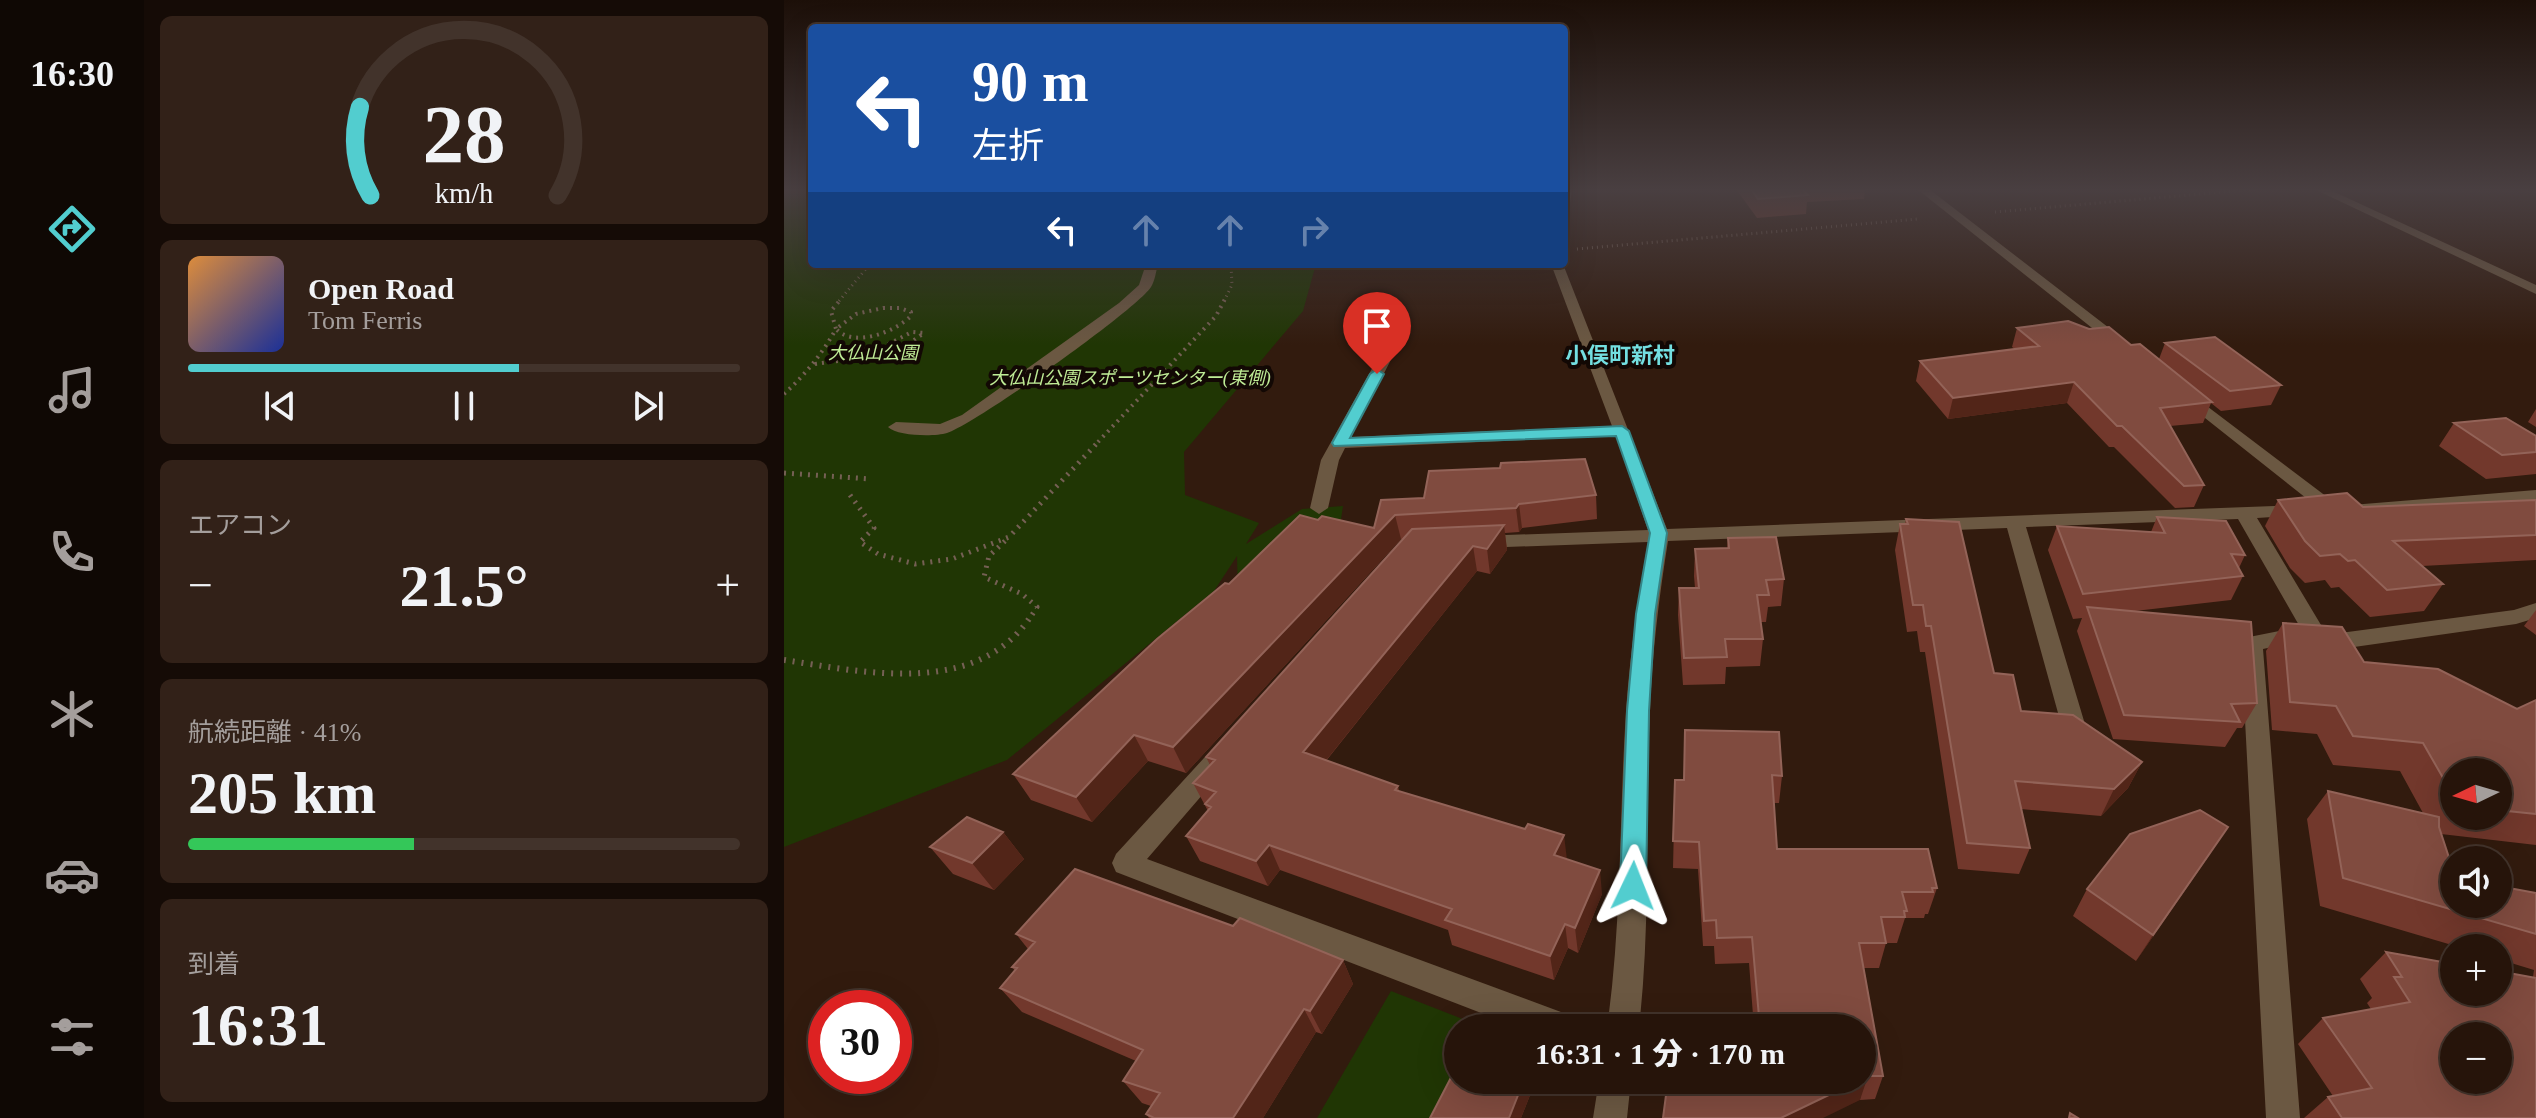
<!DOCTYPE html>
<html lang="ja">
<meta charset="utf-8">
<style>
:root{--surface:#26140a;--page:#322118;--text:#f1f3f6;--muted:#a49e9c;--line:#42332b;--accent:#52cdcf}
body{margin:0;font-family:"Times New Roman","Noto Sans JP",serif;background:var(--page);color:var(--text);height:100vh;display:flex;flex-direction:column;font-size:30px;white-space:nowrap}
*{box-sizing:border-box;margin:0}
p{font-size:26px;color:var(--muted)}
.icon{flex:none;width:44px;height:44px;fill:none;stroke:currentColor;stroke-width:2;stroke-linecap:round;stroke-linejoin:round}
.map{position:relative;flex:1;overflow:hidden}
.details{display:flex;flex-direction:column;gap:16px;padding:16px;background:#150b06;width:640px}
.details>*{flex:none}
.guide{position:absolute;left:24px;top:24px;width:760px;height:244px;border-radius:8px;box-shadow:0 8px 32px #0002,0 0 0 2px var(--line);background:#1a4fa0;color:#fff;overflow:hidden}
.needle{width:52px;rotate:265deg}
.buttons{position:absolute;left:1656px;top:758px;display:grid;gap:16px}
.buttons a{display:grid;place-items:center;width:72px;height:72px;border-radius:50%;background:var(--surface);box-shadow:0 8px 32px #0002,0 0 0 2px var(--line);font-size:40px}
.speed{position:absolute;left:24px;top:990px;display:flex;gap:16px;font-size:40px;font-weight:700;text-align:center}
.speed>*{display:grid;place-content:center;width:104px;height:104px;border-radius:50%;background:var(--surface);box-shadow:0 8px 32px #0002,0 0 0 2px var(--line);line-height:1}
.speed .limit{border:12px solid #d22;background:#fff;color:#111}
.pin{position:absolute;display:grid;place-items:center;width:68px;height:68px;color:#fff;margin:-82px -34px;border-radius:50% 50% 50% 0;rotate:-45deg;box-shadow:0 0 8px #0007}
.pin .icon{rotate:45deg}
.me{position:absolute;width:88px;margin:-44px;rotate:2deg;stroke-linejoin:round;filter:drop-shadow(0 0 6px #0008)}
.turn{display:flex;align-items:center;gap:28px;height:168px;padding:0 32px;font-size:36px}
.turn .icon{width:104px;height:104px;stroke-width:2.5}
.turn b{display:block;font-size:56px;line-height:68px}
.lanes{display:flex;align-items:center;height:76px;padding:0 32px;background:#0003;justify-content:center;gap:40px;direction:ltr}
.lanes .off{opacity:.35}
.big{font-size:60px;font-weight:800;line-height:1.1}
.details .tile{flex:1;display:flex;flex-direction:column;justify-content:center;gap:12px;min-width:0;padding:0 28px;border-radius:12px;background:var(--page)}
.details .dial{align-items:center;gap:0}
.dial svg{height:208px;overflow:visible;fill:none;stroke:var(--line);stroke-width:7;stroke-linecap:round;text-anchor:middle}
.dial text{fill:var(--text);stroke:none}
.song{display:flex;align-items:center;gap:24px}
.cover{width:96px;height:96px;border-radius:12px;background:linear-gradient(135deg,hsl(30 70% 55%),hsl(230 70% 35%))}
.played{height:8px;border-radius:4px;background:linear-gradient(90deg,var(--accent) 60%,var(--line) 60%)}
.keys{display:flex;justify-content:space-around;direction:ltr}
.heat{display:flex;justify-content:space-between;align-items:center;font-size:44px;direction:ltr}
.charge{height:12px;border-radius:6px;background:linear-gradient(90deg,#34c759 41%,var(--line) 0)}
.trip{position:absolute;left:660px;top:1014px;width:432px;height:80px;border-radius:40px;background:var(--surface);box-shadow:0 8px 32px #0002,0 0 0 2px var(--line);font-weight:800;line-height:80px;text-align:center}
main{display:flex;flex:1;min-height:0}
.tabs{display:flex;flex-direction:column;width:144px;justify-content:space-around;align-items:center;background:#0f0804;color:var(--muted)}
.tabs .icon{width:56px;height:56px}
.tabs .selected{color:var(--accent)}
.tabs b{font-size:36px;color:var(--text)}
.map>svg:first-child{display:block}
.green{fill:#203604}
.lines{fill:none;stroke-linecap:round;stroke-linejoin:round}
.path-far3{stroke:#756054;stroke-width:3;stroke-dasharray:1 4;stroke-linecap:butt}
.path-far2{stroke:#756054;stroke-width:4;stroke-dasharray:2 5;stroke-linecap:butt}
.path-far1{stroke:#756054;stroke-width:5;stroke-dasharray:2 6;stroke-linecap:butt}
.path{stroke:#756054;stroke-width:6;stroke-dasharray:2 7;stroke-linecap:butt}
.minor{fill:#6b5842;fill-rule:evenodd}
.wall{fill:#72382c;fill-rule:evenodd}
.shaded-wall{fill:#522518}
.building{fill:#804b3f;stroke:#936358;stroke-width:2;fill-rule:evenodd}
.route{fill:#52cdcf;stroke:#358587;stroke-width:2}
.labels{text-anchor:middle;stroke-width:8;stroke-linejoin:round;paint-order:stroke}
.far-park-label{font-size:18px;font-style:italic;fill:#bfec96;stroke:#120804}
.far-quarter-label{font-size:22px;font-weight:bold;fill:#73dfe1;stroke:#120804}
</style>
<main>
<nav class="tabs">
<b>16:30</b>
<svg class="icon selected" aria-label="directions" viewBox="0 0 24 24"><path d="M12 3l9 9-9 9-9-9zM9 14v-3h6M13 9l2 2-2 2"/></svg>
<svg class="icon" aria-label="music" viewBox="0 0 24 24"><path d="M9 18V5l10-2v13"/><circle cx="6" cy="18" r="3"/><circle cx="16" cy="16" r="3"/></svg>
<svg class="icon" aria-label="phone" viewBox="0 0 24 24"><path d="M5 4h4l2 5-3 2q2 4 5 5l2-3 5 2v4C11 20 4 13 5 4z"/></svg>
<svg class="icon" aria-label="climate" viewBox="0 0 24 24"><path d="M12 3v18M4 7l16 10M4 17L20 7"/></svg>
<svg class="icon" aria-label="car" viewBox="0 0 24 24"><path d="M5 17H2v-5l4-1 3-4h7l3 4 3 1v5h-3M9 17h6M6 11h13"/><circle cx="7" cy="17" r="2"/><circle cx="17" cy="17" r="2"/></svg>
<svg class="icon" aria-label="filters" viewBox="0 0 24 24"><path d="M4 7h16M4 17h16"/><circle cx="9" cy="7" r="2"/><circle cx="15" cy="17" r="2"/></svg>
</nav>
<section class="details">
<div class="tile dial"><svg viewBox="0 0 100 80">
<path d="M14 69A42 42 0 1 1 86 69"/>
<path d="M14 69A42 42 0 0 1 10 35" stroke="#52cdcf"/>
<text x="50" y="56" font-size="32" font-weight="700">28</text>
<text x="50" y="72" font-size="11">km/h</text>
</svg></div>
<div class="tile">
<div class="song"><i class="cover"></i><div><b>Open Road</b><p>Tom Ferris</p></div></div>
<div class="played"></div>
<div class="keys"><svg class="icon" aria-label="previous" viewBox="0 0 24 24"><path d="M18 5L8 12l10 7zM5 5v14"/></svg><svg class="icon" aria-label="pause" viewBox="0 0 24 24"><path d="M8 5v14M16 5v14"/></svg><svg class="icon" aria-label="next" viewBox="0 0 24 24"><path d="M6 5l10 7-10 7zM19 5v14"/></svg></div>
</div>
<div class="tile"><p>エアコン</p>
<div class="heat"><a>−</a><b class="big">21.5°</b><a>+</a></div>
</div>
<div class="tile"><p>航続距離 · 41%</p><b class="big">205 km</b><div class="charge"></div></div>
<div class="tile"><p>到着</p><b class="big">16:31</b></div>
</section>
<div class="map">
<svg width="1752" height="1118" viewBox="0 0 1752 1118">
<rect width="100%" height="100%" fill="#321b0e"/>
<path class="green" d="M0 189H28V264H532L519 311 400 452 401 495 475 523 462 544 518 509 559 506 556 526 454 599 453 556 430 591 223 760 0 847Z
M607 991 694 1025 692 1028H674V1064L647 1118H533Z"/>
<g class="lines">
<path class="path-far3" d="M1211 212 1473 189
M793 249 1134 219
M55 301 86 264
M440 301 448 285 447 264"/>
<path class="path-far2" d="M99 308H116L127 312V316C111 332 70 348 52 329L72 314Z
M31 364 77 358 128 332 140 333 116 350H129
M0 394C21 375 38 354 52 329L47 311 57 299
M314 442 432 316 441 299"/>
<path class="path-far1" d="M0 473 87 479
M66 495 90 528 76 542 94 554 131 564 168 559 225 537 316 440
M221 541 205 556 200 577 238 594 253 607 246 618"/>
<path class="path" d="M0 660C80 672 193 698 247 616"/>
<path class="minor" d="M780 189H788L786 202 780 205Z
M1133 189H1145L1342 341V347H1332Z
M1530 189H1544L1752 285V294Z
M362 264H374C372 271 371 281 367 287 352 310 190 425 163 433 150 437 113 436 104 427L112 422 156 424 178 415 335 303 355 285Z
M767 264H779L883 529 1514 505 1521 507 1523 511 1521 515 1473 518 1540 630 1556 633 1730 610 1752 603V618L1732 624 1556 649 1511 642 1479 649 1516 1118H1482L1457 644 1460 638 1516 627 1454 519 1242 527 1303 731 1300 738 1291 740 1282 738 1279 731 1223 528 884 541C875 597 868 654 866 711 861 817 867 923 855 1028H823C838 923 835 817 842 711 846 654 854 598 864 542L695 548 685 542 695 536 864 530 832 436 561 448 555 460 544 508 535 514 526 508 537 460 600 347 605 346 612 350 567 437 828 426Z
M1403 391 1555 506 1752 490V502L1562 515 1541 513 1397 399V393Z
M429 755 438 758 442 765 438 772 363 859 777 1012 788 1017 793 1028H736L332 872 328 863 332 854 420 758Z
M815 1080H847L843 1118H809Z"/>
</g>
<path class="wall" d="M952 189H1081L1080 199 1023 202 1022 214 973 218Z
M1233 328 1347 345 1375 359 1381 343 1497 385 1487 405 1437 411 1427 403 1419 423 1386 426 1420 485 1410 507 1391 508 1330 447H1325L1283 403 1164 419 1132 381 1136 361 1231 349 1228 347Z
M1752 409V427L1744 422Z
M1670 423 1752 436V474L1702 479 1655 446Z
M812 495 813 519 738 528 735 532 721 533 723 550 706 574 693 571 542 761 614 786 615 791 782 858 818 894 794 953 784 948 770 980 668 945 664 930 496 870 484 886 416 861 402 836 424 811 409 783 426 765 422 757 620 539H617L402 773 364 761 308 822 247 800 229 774 445 584 534 520 590 528 597 500Z
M1494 500 1579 507 1752 500V560L1638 566 1659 584 1640 611 1586 617 1555 587 1547 588 1541 580 1521 583 1506 568 1481 526Z
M1373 517 1461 555 1455 568 1459 576 1447 600 1351 611 1473 703 1458 728H1453L1441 747 1329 739 1293 631 1298 618 1289 619 1264 550 1273 526 1367 532Z
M1122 519 1210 673 1237 711 1358 762 1344 788 1317 816 1237 809 1246 848 1235 874 1174 869 1141 652H1136L1133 631 1123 632 1111 550 1116 524H1121Z
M944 538 1000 579 997 606 984 607 982 622H977L979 639 976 666 942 667 941 684 899 685 894 615 895 588H911L910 576 911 549 943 548Z
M1752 610V635L1740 626Z
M1499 623 1580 662 1733 709 1752 700V845L1657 834 1670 904 1752 893V1118H1520L1544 1097 1549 1096 1514 1044 1539 1018 1587 1009 1583 1003 1588 998 1576 979 1602 952 1749 977 1750 970 1714 959V948H1678L1536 906 1523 819 1544 791 1639 813 1616 771 1549 765 1533 734 1488 730 1482 651ZM1670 772H1714V816H1670Z
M901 730 998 776 995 803H990L993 849 1153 888 1144 914H1141L1140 918H1121L1113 943H1102L1095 968H1080L1099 1076 1091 1099 1076 1100 1078 1080V1028H970L965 963 931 964 930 946H919L914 869 889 868 891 780H900Z
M219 832 240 859 210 890 169 874 146 847Z
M1426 854 1352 961 1289 916 1303 889Z
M449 926 559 960 569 984 538 1034 532 1032 479 1118H365L362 1114 367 1106 358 1103 339 1081 352 1061 238 1012 216 988 231 971 228 967 244 949 232 934Z
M674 1038V1080H752L737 1118H646L670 1071 665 1056Z"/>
<path class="shaded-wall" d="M1290 382 1283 403 1164 419 1169 398Z
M735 504 738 528 735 532 732 508Z
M611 515 617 539 402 773 389 747Z
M720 525 723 550 706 574 703 549Z
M689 546 693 571 528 778 519 752Z
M350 735 364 761 308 822 292 797Z
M1358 762 1344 788 1317 816 1330 789Z
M1444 827 1426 854 1352 961 1369 935Z
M219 832 240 859 210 890 188 863Z
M780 835 783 860 770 855Z
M485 845 496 870 484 886 472 861Z
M816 870 818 894 794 953 791 928Z
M781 924 784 948 770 980 766 956Z
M559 960 569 984 538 1034 526 1011Z
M520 1009 532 1032 479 1118H449Z
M1084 1076 1076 1100 1039 1118H997Z
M740 1080H752L737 1118H725Z"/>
<path class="building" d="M967 189H1018L1024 195 974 199Z
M1284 321 1305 329 1325 327 1347 345 1356 344 1428 402 1376 408 1420 485 1400 486 1338 426H1333L1290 382 1169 398 1136 361 1255 346 1233 328Z
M1431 337 1497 385 1446 391 1381 343Z
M1722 418 1752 436V452L1718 455 1670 423Z
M801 459 812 495 735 504 732 508 611 515 389 747 350 735 292 797 229 774 373 639 441 583 445 584 516 515 534 520 538 516 590 528 597 500 640 498 645 471 716 468 717 463Z
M1563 493 1579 507 1752 500V535L1609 541 1659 584 1603 590 1571 560 1564 561 1556 554 1536 556 1521 541 1494 500Z
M1373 517 1442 521 1461 555 1447 554 1459 576 1299 594 1273 526 1381 533Z
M1122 519 1175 522 1210 673 1229 675 1237 711 1289 715 1358 762 1330 789 1231 781 1246 848 1183 843 1147 626H1142L1139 605H1129L1116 524H1124Z
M720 525 703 549 689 546 519 752 614 786 611 790 741 829 744 824 780 835 770 855 816 870 791 928 781 924 766 956 661 920 668 909 485 845 472 861 402 836 427 807 421 804 432 792 409 783 431 760 422 757 628 529Z
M992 537 1000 579 982 580 985 595H973L979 639H941L943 657 900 658 895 588H915L911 549 945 548 944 538Z
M1303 607 1467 622 1473 703 1447 704 1456 722 1340 715Z
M1499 623 1558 627 1580 662 1654 669 1733 709 1752 700V814L1714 810V772H1670V797L1639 743 1569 736 1552 706 1506 702Z
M901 730 995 732 998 776 988 775 993 849H1144L1153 888H1148L1149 892H1118L1123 911H1120L1121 917H1097L1102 943H1075L1099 1076H1084L1078 1079V1028H976L968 937 933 938 932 920 920 921 915 842 889 841 891 780H900Z
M1544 791 1655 817V827L1670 873V904H1714V886L1752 893V934L1559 878Z
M1416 810 1444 827 1369 935 1303 889 1346 834Z
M183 817 219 832 188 863 146 847Z
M291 869 449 926 456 918 559 960 526 1011 520 1009 449 1118H370L362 1114 376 1093 339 1081 359 1050 216 988 233 968 228 967 251 942 232 934Z
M1602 952 1670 964V992H1714V971L1752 978V1118H1558L1544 1097 1588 1088 1539 1018 1626 1002 1610 977H1618ZM1670 1036H1714V1080H1670Z
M683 1020 702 1028H679Z
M674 1038V1059L665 1056Z
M674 1064V1080H740L725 1118H646Z
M884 1080H1076L997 1118H879Z
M1286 1113 1294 1118H1285Z"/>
<linearGradient id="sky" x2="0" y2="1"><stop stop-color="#1c0f08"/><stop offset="0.55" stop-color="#493f41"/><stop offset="1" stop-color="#493f41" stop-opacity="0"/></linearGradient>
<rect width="1752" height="345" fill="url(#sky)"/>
<path class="route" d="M593 369 600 374 566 438 838 426 845 431 883 533 871 614 865 711 862 886 858 894 849 898 840 894 836 886 843 711 852 614 866 533 832 436 550 446 548 443 586 374Z"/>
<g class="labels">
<g class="far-park-label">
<text x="89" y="359">大仏山公園</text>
<text x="346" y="384">大仏山公園スポーツセンター(東側)</text>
</g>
<g class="far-quarter-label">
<text x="836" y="363">小俣町新村</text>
</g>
</g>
</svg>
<div class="buttons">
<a><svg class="needle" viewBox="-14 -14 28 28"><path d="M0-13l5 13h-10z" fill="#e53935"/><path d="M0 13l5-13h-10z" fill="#a49e9c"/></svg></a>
<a><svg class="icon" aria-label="sound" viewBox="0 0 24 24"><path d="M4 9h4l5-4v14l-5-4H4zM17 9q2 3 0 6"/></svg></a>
<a>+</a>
<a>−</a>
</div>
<div class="speed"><div class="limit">30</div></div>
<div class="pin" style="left:593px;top:374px;background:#d93025"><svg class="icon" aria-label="arrive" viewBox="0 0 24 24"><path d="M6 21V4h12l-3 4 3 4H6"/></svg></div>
<svg class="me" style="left:849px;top:886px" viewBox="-20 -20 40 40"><path d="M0-17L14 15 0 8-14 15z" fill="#52cdcf" stroke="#fff" stroke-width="4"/></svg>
<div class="trip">16:31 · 1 分 · 170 m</div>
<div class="guide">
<div class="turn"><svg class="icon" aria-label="left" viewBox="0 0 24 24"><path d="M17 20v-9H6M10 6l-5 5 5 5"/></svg><div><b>90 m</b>左折</div></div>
<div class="lanes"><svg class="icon" aria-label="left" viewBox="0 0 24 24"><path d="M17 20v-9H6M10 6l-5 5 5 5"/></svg><svg class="icon off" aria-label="ahead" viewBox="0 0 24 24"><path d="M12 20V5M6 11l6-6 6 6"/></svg><svg class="icon off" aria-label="ahead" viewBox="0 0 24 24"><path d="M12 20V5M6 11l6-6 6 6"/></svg><svg class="icon off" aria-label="right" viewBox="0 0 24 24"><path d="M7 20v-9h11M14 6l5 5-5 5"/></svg></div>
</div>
</div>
</main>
